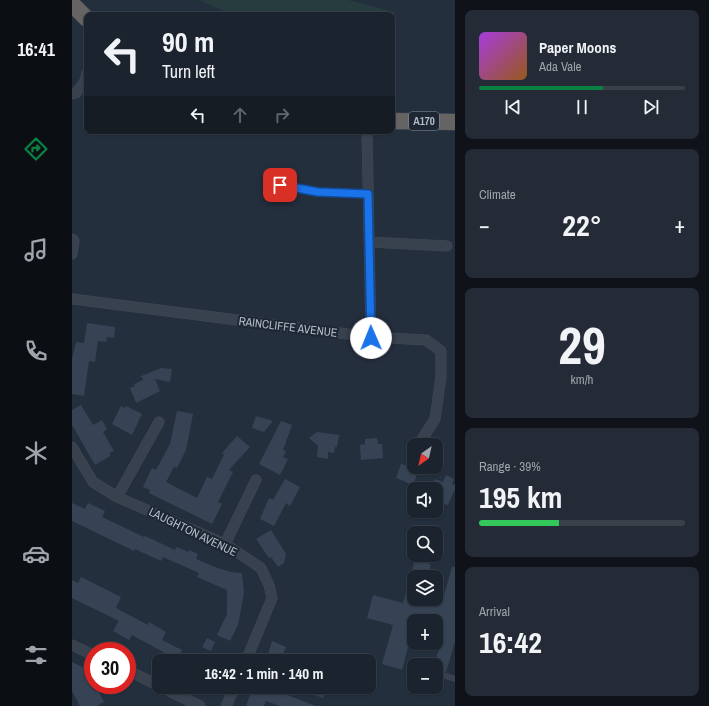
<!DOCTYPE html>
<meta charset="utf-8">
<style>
:root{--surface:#1b232e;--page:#242b36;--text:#f1f3f6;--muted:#a0a4aa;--line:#39404a;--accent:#0b8043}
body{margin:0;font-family:"Archivo Narrow",sans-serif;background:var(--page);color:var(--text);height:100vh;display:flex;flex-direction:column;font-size:15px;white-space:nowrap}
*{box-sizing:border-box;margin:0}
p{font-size:13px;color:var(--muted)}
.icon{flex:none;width:22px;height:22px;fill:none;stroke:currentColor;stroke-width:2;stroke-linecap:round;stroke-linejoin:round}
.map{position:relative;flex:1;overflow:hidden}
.panel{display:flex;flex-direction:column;gap:10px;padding:10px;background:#0f1319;width:254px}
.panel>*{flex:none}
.hud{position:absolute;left:12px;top:12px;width:311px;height:122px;border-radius:8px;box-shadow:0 1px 3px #0004,0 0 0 1px var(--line);background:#1b232e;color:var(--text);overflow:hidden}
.needle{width:26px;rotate:214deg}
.controls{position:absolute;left:335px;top:438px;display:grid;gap:8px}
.controls a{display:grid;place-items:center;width:36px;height:36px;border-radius:8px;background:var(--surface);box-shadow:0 1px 3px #0004,0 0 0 1px var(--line);font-size:20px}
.speed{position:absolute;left:12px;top:642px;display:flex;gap:8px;font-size:20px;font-weight:700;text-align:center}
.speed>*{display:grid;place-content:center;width:52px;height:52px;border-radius:50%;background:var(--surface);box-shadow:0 1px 3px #0004,0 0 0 1px var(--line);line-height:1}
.speed .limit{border:6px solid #d22;background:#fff;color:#111}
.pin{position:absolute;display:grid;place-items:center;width:34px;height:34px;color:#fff;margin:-17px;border-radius:8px;box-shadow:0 2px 6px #0006}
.me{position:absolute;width:44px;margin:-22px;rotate:359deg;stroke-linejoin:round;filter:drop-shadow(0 0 3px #0008)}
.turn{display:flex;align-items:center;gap:14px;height:84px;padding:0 12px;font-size:18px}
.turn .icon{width:52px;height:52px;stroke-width:2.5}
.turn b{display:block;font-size:28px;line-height:34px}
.lanes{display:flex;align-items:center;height:38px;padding:0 12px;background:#0003;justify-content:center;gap:20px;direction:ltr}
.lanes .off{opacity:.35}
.big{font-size:30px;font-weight:800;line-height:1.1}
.panel .tile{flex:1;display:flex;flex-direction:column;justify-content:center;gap:6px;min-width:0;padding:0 14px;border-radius:8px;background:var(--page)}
.panel .dial{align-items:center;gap:0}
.dial b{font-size:52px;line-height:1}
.song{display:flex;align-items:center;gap:12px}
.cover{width:48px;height:48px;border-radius:6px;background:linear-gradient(135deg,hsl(280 70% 55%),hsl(30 70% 35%))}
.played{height:4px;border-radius:2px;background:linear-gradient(90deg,var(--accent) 60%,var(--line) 60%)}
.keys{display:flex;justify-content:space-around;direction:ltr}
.heat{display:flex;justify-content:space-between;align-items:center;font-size:22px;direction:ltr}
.charge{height:6px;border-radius:3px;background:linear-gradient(90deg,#34c759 39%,var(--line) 0)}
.trip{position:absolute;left:80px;top:654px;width:224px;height:40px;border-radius:8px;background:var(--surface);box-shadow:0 1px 3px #0004,0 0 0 1px var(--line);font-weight:800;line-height:40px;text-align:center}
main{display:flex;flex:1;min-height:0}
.tab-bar{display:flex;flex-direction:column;width:72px;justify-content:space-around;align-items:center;background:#0b0e12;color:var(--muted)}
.tab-bar .icon{width:28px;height:28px}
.tab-bar .selected{color:var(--accent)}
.tab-bar b{font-size:18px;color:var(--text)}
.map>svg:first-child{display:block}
.green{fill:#263c3f}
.building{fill:#364354}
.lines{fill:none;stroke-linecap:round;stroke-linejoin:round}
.service-casing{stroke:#414a57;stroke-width:6}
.minor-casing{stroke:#414a57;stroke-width:11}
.trunk-casing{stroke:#434c59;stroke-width:17}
.service{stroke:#38414e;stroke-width:5}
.minor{stroke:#38414e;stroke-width:10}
.trunk{stroke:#656462;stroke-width:16}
.route-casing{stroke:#114b97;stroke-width:10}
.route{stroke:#1a73e8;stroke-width:7}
.labels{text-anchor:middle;stroke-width:4;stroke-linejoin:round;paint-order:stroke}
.shield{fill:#1d2633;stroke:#878f9c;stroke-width:1}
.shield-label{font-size:11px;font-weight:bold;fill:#b4bcc9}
.street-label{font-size:12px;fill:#b4bcc9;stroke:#1d2633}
</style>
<main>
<nav class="tab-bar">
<b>16:41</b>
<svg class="icon selected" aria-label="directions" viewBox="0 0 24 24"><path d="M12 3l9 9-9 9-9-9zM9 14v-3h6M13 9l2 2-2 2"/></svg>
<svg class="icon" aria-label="music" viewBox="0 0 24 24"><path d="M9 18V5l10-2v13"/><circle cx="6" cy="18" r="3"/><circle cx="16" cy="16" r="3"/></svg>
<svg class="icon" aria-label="phone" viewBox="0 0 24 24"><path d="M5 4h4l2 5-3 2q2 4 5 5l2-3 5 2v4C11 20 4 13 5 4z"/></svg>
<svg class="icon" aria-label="climate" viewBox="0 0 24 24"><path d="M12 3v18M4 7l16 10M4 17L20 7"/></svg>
<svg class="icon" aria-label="car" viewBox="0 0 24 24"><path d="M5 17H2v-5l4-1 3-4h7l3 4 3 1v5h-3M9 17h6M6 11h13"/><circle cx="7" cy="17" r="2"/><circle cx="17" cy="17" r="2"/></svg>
<svg class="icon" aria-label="filters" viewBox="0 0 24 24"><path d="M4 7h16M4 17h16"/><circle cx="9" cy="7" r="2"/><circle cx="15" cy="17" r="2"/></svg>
</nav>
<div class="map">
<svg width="383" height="706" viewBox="0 0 383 706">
<rect width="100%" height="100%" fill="#242f3e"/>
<path class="green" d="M127 0H276L322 12V33H320V15H160Z"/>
<path class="building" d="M15 323 43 327 42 338 35 337 34 342 26 341 23 362 17 361 12 396 0 394V359L4 342 12 343Z
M89 368 100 369 98 382 83 379 88 391 64 403 58 388 63 386 62 384 71 380 70 377H67Z
M9 405 21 425 30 420 35 429 31 432 42 451 38 453V456L23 465 0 425V410Z
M49 406 53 408 54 406 70 414 60 435 40 424Z
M105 411 121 414 114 450 105 468 102 467 94 482 125 498 135 477 140 479 152 455 150 453 165 436 178 447 157 470 161 472 146 502 150 504 140 524 77 493 78 490 71 487 80 468 84 470 98 444Z
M184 416 201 421 192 432 180 428Z
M209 421 220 425 211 450 214 451 211 457 216 459 208 475 187 464Z
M245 432 267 435 265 447H263L262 453 256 452V459L245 457 246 446 237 438Z
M305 438 306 444H310L311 458 289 460 288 445 293 444V439Z
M329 464 347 469 341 485 324 478Z
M374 475 382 479 380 484 383 485V489L376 505 364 501V489H359L363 479 371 482Z
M213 479 228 487 218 506 214 503 202 526 188 519 197 498 201 500Z
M0 503 13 509 16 503 33 511 30 517 72 537 73 536 103 550 105 547 117 552V550L126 554 124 559 143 567 158 572 170 573 172 593 166 625 158 641 145 635 155 614V590L125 577 127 573 91 557 89 561 63 549 62 551 0 521Z
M199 530 214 554 212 563 206 567 199 557 197 558 184 539Z
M343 560 359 564 355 577H342V599H364V597L371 599 380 567H383V642L374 672 364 669V665H362L372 633 368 631 371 624 344 617 330 670 310 664 321 625 295 618 301 595 331 603Z
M9 577 49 597 44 608 76 625 77 622 94 632 90 640 110 650 104 661H92L95 654 60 635 57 640 41 631 47 621 0 598V580L6 583Z
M135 638 143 642 139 651 130 647Z
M200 641 214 647 208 661H194Z
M0 662 18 671 21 677V685H23L32 702 25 706H8L0 691Z
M181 687H194L244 706H208L194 701 192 706H174Z
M246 687H255L251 698 243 695Z"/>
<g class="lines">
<g class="service-casing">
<path id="service" d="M207 185 246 192 296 194
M364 673 383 679"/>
</g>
<g class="minor-casing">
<path id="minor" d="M0 94 4 93 13 81 15 73
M0 239 2 241 0 254
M297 242 375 246
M0 299 299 337 295 131
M299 337 354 340 369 351V377L363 419 349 441
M0 447 21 482 45 497 153 544 189 568 197 585 200 598 174 661
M45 497 87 422
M153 544 184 480
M0 645 21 655
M55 670 87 686
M89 687 128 706
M154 706 163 687"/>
</g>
<g class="trunk-casing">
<path id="trunk" d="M0 4 15 19
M320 121 383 122"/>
</g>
<use href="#service" class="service"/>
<use href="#minor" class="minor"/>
<use href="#trunk" class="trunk"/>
</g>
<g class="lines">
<g class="route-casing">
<path id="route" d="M208 185 246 192 296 194 299 338"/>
</g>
<use href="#route" class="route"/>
</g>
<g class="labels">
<rect class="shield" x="337" y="112" width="30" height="18" rx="3"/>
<g class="shield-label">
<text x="352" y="125">A170</text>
</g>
<g class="street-label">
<text transform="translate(216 327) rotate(7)" y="4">RAINCLIFFE AVENUE</text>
<text transform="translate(121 532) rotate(26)" y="4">LAUGHTON AVENUE</text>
</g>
</g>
</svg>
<div class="controls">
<a><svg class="needle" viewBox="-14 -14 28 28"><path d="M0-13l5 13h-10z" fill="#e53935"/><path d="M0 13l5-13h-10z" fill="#a0a4aa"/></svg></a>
<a><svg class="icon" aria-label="sound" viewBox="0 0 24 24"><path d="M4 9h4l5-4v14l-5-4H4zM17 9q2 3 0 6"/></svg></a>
<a><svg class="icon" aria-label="search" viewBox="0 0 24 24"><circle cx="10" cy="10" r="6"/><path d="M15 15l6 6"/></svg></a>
<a><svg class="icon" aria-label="layers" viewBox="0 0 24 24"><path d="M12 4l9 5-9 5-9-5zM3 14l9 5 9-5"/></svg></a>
<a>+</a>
<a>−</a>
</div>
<div class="speed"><div class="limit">30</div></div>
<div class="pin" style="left:208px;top:185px;background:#d93025"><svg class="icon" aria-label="arrive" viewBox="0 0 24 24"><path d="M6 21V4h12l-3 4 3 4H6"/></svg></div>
<svg class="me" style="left:299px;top:338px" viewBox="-20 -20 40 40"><circle r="19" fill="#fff"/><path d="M0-13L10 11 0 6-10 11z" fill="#1a73e8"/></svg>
<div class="trip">16:42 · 1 min · 140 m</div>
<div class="hud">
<div class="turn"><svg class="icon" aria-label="left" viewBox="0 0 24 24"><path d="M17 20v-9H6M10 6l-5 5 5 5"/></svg><div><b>90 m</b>Turn left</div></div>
<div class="lanes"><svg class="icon" aria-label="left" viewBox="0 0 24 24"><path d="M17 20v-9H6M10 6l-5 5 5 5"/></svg><svg class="icon off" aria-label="ahead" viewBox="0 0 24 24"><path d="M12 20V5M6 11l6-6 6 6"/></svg><svg class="icon off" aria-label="right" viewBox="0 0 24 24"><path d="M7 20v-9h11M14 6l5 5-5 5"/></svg></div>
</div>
</div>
<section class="panel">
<div class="tile">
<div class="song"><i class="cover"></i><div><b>Paper Moons</b><p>Ada Vale</p></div></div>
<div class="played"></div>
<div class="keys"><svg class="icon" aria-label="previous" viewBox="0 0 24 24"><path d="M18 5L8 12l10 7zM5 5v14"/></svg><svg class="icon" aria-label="pause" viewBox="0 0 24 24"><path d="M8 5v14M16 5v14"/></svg><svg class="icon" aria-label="next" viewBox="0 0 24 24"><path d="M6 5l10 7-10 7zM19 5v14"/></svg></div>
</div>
<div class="tile"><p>Climate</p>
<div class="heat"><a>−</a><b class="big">22°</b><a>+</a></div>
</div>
<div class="tile dial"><b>29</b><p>km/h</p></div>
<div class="tile"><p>Range · 39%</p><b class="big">195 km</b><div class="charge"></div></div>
<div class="tile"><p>Arrival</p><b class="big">16:42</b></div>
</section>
</main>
